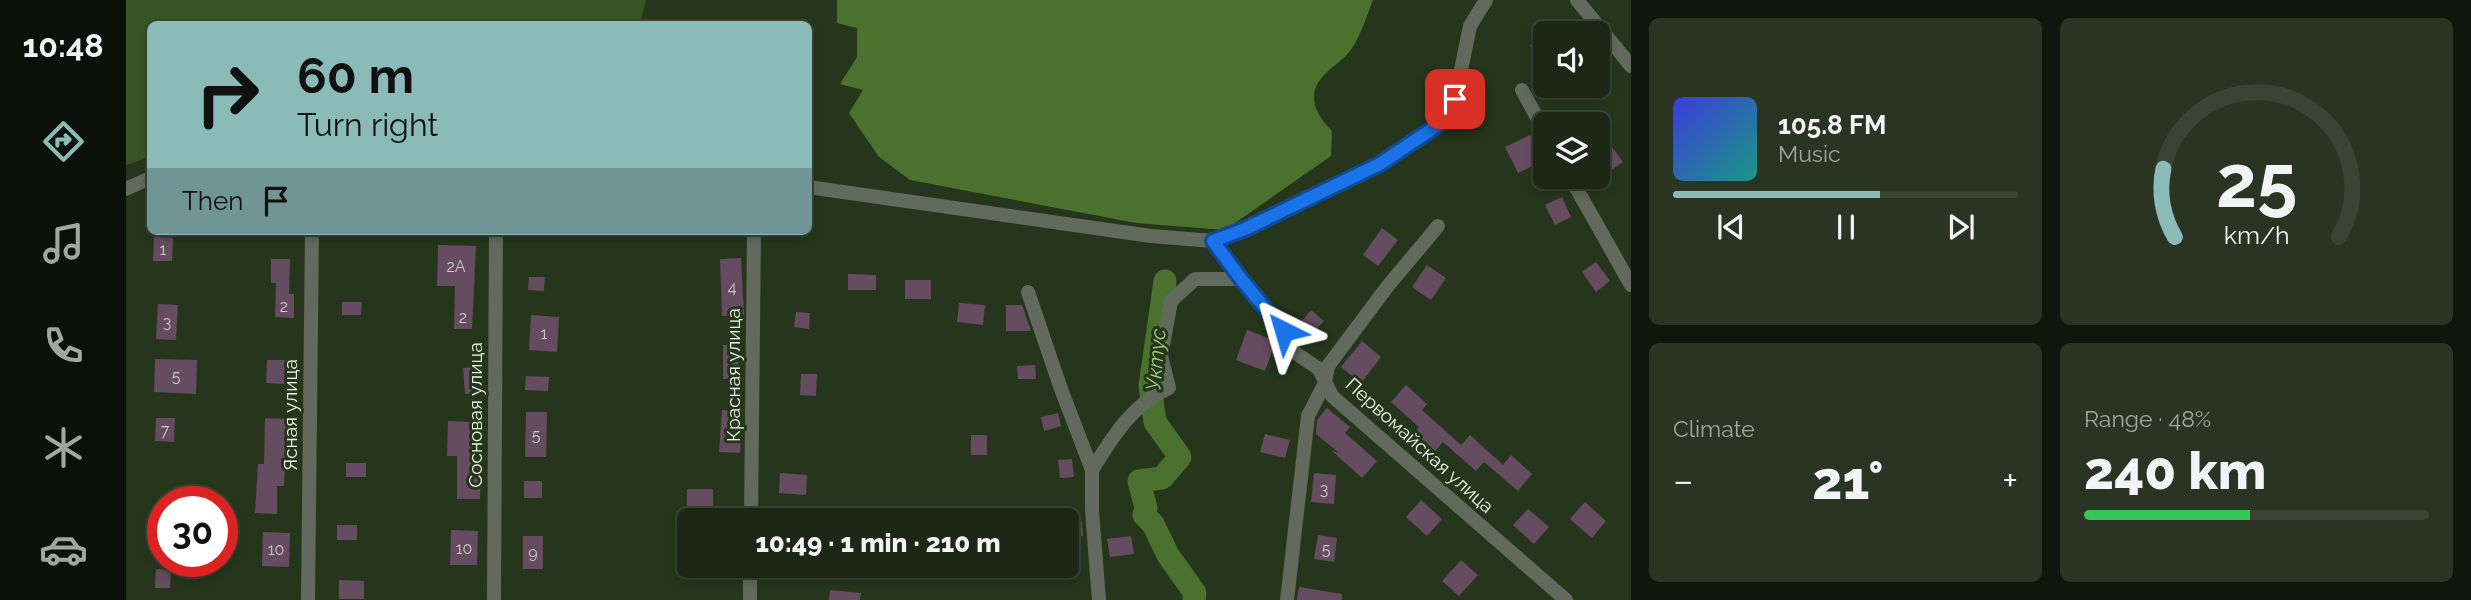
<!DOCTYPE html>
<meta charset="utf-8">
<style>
:root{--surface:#1c2815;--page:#293422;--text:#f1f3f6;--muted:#a0a6a0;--line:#3a4434;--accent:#8bbbb9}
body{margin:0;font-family:Raleway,sans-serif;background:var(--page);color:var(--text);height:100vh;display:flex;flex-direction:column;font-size:26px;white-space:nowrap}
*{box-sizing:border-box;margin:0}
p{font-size:23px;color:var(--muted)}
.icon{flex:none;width:38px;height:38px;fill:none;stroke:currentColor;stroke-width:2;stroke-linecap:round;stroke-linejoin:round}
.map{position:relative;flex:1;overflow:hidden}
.details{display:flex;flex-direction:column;gap:18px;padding:18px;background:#0f160c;width:840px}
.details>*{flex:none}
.top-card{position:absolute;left:21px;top:21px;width:665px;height:214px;border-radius:10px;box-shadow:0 4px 10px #0003,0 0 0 2px var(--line);background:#8bbbb9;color:#111;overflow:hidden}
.tools{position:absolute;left:1407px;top:21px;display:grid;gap:14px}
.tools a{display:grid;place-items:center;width:77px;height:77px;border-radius:10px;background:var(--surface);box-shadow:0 4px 10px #0003,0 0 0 2px var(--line);font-size:35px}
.speed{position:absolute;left:21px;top:486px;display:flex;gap:14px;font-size:35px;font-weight:700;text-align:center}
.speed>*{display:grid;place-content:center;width:91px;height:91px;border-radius:50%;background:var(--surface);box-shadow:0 4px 10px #0003,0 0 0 2px var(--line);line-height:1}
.speed .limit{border:10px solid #d22;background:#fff;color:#111}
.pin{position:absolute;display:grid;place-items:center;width:60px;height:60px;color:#fff;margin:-30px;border-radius:14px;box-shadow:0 4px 10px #0006}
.me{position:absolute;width:77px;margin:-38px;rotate:320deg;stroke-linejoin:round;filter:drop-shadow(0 0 5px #0008)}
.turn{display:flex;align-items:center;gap:24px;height:147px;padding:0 35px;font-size:32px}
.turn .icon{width:91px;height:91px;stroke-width:2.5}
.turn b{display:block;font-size:49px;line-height:60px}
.then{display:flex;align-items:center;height:66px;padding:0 35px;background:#0003;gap:14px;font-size:26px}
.big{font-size:52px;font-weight:800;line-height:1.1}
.details .card{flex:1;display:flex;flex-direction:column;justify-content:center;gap:10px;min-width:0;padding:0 24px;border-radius:10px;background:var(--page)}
.details .dial{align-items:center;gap:0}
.dial svg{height:182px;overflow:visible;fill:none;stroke:var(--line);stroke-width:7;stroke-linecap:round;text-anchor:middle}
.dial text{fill:var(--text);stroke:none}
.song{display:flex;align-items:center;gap:21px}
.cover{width:84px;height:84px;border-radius:10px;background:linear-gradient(135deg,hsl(240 70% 55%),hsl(170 70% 35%))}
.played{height:7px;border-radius:4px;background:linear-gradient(90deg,var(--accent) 60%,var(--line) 60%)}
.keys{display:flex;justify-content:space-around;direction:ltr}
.heat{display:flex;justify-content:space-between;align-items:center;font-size:38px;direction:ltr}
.charge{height:10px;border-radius:5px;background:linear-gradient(90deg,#34c759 48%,var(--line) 0)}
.details .tiles{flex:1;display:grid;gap:18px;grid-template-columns:repeat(2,1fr)}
.trip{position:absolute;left:551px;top:508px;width:402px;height:70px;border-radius:10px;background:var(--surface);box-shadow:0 4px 10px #0003,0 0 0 2px var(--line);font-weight:800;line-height:70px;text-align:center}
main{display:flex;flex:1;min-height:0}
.tab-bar{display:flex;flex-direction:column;width:126px;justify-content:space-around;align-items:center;background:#0b1008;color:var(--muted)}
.tab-bar .icon{width:49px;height:49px}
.tab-bar .selected{color:var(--accent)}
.tab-bar b{font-size:32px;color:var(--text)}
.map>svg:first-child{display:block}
.green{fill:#395525}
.water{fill:#4a722e}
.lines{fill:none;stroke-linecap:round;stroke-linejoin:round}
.river{stroke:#4a722e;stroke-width:23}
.building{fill:#664c61}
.minor{stroke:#626a5e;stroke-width:14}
.route-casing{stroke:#114b97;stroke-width:18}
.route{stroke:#1a73e8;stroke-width:12}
.labels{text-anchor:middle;stroke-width:6;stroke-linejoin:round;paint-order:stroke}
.number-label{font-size:16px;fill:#c9cac3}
.street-label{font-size:19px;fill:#eaf4e4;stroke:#26361c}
.water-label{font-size:21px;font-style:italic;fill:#9cd477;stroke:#26361c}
</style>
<main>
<nav class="tab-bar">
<b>10:48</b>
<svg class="icon selected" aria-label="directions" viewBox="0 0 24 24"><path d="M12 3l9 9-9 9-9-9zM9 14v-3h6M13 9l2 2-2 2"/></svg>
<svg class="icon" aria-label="music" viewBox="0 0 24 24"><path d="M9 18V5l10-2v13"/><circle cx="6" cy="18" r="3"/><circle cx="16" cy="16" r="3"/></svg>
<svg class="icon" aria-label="phone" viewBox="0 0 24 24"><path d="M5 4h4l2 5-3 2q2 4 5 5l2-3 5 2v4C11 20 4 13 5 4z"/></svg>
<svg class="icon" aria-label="climate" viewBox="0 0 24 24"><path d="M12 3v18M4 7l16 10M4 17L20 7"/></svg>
<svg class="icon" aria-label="car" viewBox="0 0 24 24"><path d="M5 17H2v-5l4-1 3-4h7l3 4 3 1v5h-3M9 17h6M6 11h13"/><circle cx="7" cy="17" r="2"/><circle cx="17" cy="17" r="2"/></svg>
</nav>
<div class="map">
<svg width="1505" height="600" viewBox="0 0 1505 600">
<rect width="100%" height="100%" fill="#26361c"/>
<path class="green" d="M0 0H520L514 24H24V157L0 165Z"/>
<path class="water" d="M711 0H1247C1240 17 1235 36 1224 51 1217 60 1207 66 1199 74 1179 94 1189 114 1206 131L1205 156 1099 230 1010 223 784 180 753 157 723 113 737 90 714 84 731 57V28L711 23Z"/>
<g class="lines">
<path class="river" d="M1039 281 1024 386 1029 422 1054 457 1036 478 1013 481 1020 508 1018 515 1027 524 1042 555 1069 593 1068 600"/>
</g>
<path class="building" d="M1419 39V84H1418L1404 45Z
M1404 135 1417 161 1392 173 1379 147Z
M1481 140 1497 162 1478 175 1472 165V146Z
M1436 197 1445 217 1429 225 1419 205Z
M1256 228 1272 240 1252 266 1237 255Z
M28 237 47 238 46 261H27Z
M312 245 350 246 346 329H328L329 286H311Z
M615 258 618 315 596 316 594 259Z
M145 259H164L163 294H168V318L149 317 150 283H145Z
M1470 262 1484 281 1470 292 1456 272Z
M1301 265 1320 278 1305 300 1286 287Z
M722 274 750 275V290H722Z
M403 277H419L418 291 402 290Z
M779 280H805V299H779Z
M216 302H236L235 315H216Z
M833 303 859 305 857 325 831 322Z
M32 304 52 305 50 340 30 339Z
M880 305H896L905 331H880Z
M1185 310 1198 321 1186 334 1174 323Z
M670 312 684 313 683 329 668 327Z
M405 315 433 317 431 352 403 350Z
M1121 330 1150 341 1139 371 1110 360Z
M1236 341 1255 357 1235 383 1215 367Z
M597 345H612V379H597Z
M29 359 71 360 70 394 28 392Z
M141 360H160L159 384 140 383Z
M909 365 910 379H892L891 366Z
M357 367 358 393 339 394 337 368Z
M675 374H691L690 396 674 395Z
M400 376 423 377 422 391 399 390Z
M1280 385 1301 404 1296 410 1335 445 1344 435 1377 465 1385 455 1406 474 1392 491 1358 462 1350 471 1317 442 1309 451 1288 433 1293 427 1265 402Z
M1201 408 1224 427 1219 433 1251 461 1236 478 1206 451 1213 453 1190 434 1191 420Z
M596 410 616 412 614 453 593 452Z
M400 412H421L420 457H399Z
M932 413 935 426 918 431 915 417Z
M30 418H49L48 442 29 441Z
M139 418 161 419 158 486H151V514L129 513 132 464H138Z
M322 421 349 422 348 467H355L354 499H331V456H321Z
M1139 434 1164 440 1159 458 1134 452Z
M845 435H861V455H845Z
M946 459 948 477 934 478 932 460Z
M220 463H240V477H220Z
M654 473 681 475 680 495 653 493Z
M1188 473 1210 475 1208 504 1185 502Z
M398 481H416V498H398Z
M561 489H587V510H561Z
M1295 500 1316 519 1301 536 1280 517Z
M1459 502 1480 521 1466 538 1444 519Z
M1402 509 1423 527 1408 544 1387 525Z
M942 522H956L957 536H942Z
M211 525H231V540H211Z
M325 530 352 531 351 565H324Z
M137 532 164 533 163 567 136 566Z
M1192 535 1211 538 1208 562 1188 559Z
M397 536H417V569H397Z
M1005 536 1008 554 984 557 981 539Z
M1335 560 1352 575 1333 596 1316 581Z
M30 569 45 570 44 588H29Z
M213 580 238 581V599H213Z
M1173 587 1216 594V600H1171Z
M704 590 735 593 734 600H703Z"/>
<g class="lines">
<path class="minor" d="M1451 0 1505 66
M1396 90 1419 132
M1444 177 1505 285
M682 187 1025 236 1087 241 1119 229 1254 164 1315 123 1324 111 1329 99 1344 26 1360 0
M0 189 24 178
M1087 241 1115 279 1158 331 1168 352 1193 369 1206 396 1440 600
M902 292 935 389 966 470V511L973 600
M966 470C986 438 1006 404 1043 388L1035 356 1045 301 1069 279H1115
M625 520 628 231
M182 600 186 231
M368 600 370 231
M624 600V565
M1161 600 1182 416 1199 383 1202 366 1261 287 1312 226"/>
</g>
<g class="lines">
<g class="route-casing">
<path id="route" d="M1158 331 1115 279 1087 241 1119 229 1254 164 1315 123 1324 111 1329 99"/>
</g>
<use href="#route" class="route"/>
</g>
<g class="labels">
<g class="number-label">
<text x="37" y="255">1</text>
<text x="330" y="272">2А</text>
<text x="606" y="293">4</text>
<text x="158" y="312">2</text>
<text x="337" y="323">2</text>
<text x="41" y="328">3</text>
<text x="418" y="339">1</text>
<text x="50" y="382">5</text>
<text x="39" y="436">7</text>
<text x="410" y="441">5</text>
<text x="1198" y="495">3</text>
<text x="338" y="554">10</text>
<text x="150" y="555">10</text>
<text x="1200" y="555">5</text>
<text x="407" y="558">9</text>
</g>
<g class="street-label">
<text transform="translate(607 375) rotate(-90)" y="7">Красная улица</text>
<text transform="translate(164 415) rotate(-90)" y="7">Ясная улица</text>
<text transform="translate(349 415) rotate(-90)" y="7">Сосновая улица</text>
<text transform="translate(1294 445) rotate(42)" y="7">Первомайская улица</text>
</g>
<g class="water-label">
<text transform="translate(1030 360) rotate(-85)" y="7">Уктус</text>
</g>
</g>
</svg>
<div class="tools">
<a><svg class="icon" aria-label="sound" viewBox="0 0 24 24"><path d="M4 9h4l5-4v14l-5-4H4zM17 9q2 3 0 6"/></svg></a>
<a><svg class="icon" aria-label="layers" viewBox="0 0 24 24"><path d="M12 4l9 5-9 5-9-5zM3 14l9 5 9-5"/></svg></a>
</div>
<div class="speed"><div class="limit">30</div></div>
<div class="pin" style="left:1329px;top:99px;background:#d93025"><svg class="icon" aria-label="arrive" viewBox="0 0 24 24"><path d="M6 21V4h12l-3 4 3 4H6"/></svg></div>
<svg class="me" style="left:1158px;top:331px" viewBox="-20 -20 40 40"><path d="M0-17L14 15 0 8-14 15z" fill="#1a73e8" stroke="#fff" stroke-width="4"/></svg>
<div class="trip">10:49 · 1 min · 210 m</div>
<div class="top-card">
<div class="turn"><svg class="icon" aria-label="right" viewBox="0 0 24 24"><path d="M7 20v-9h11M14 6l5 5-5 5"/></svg><div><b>60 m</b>Turn right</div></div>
<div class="then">Then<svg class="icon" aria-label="arrive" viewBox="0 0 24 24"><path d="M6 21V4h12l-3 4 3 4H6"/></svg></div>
</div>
</div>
<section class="details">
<div class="tiles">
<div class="card">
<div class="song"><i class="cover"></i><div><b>105.8 FM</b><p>Music</p></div></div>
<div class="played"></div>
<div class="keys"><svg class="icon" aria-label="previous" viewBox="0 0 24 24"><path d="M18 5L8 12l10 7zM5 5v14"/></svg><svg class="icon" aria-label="pause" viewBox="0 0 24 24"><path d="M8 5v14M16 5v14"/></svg><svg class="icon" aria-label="next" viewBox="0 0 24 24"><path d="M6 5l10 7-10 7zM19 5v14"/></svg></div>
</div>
<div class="card dial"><svg viewBox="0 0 100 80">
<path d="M14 69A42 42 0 1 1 86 69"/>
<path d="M14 69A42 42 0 0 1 9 39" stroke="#8bbbb9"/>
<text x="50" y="56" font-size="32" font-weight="700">25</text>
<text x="50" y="72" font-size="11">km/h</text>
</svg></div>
<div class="card"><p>Climate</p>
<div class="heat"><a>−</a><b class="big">21°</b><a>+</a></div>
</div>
<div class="card"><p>Range · 48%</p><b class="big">240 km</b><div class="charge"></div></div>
</div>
</section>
</main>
